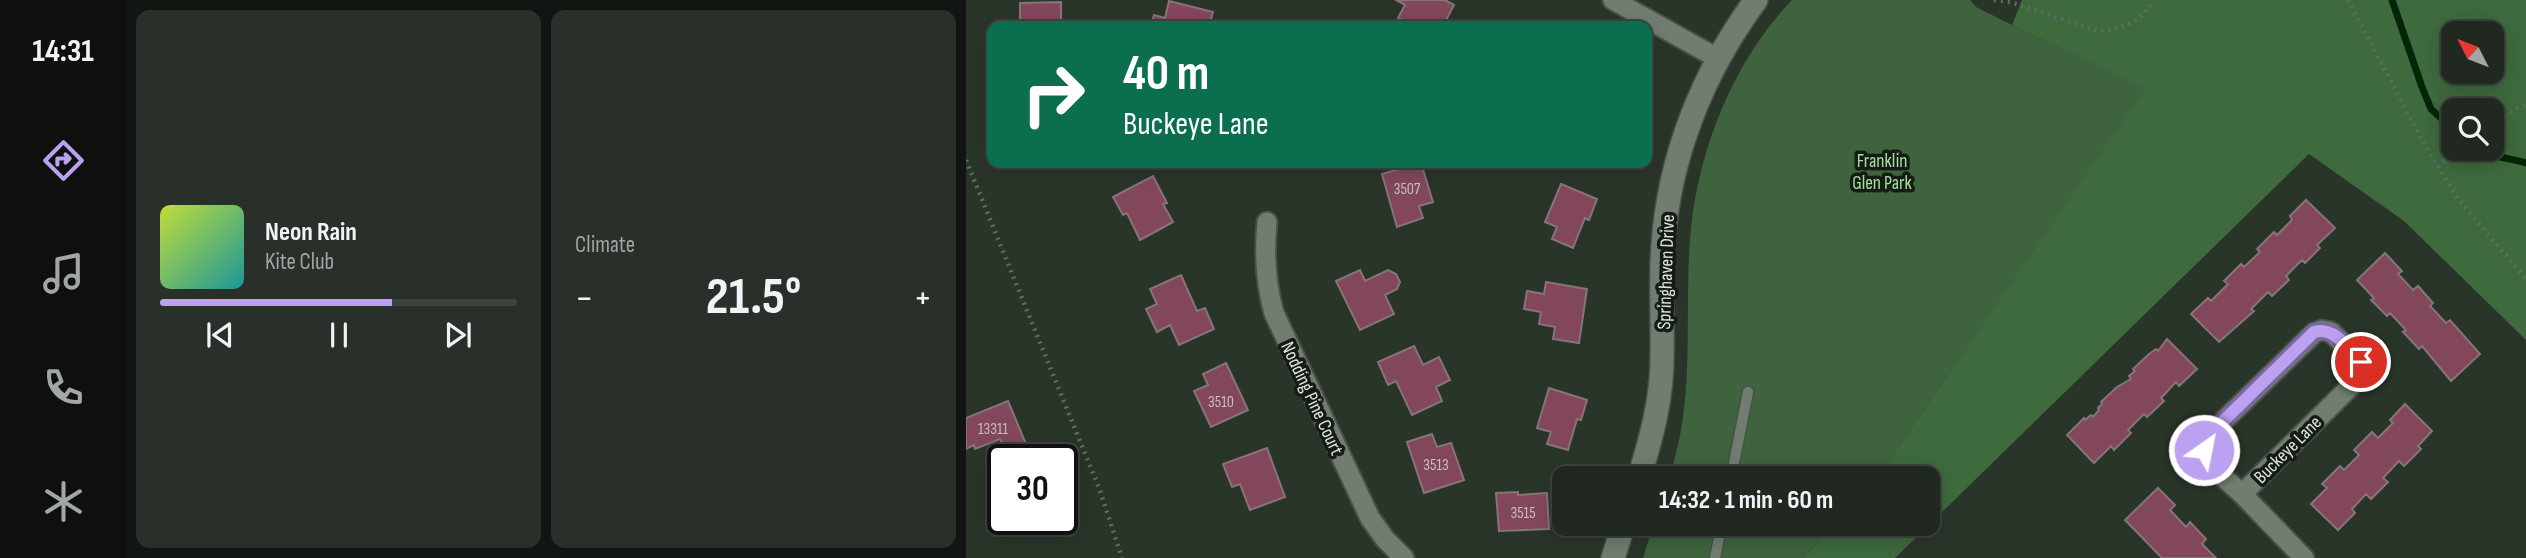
<!DOCTYPE html>
<meta charset="utf-8">
<style>
:root{--surface:#202820;--page:#283029;--text:#f1f3f6;--muted:#a2a6a5;--line:#3d443e;--accent:#bca0f2}
body{margin:0;font-family:"Sofia Sans Condensed",sans-serif;background:var(--page);color:var(--text);height:100vh;display:flex;flex-direction:column;font-size:26px;white-space:nowrap}
*{box-sizing:border-box;margin:0}
p{font-size:23px;color:var(--muted)}
.icon{flex:none;width:38px;height:38px;fill:none;stroke:currentColor;stroke-width:2;stroke-linecap:round;stroke-linejoin:round}
.map{position:relative;flex:1;overflow:hidden}
.drawer{display:flex;flex-direction:column;gap:10px;padding:10px;background:#121612;width:840px}
.drawer>*{flex:none}
.banner{position:absolute;left:21px;top:21px;width:665px;height:147px;border-radius:14px;box-shadow:0 4px 18px #0003,0 0 0 2px var(--line);background:#0b6e4f;color:#fff;overflow:hidden}
.needle{width:46px;rotate:312deg}
.controls{position:absolute;left:1475px;top:21px;display:grid;gap:14px}
.controls a{display:grid;place-items:center;width:63px;height:63px;border-radius:14px;background:var(--surface);box-shadow:0 4px 18px #0003,0 0 0 2px var(--line);font-size:35px}
.speed{position:absolute;left:21px;top:444px;display:flex;gap:14px;font-size:35px;font-weight:700;text-align:center}
.speed>*{display:grid;place-content:center;width:91px;height:91px;border-radius:50%;background:var(--surface);box-shadow:0 4px 18px #0003,0 0 0 2px var(--line);line-height:1}
.speed .limit{border:4px solid #111;border-radius:10px;background:#fff;color:#111}
.pin{position:absolute;display:grid;place-items:center;width:60px;height:60px;color:#fff;margin:-30px;border:4px solid #fff;border-radius:50%;box-shadow:0 2px 7px #0007}
.me{position:absolute;width:77px;margin:-38px;rotate:33deg;stroke-linejoin:round;filter:drop-shadow(0 0 5px #0008)}
.turn{display:flex;align-items:center;gap:24px;height:147px;padding:0 21px;font-size:32px}
.turn .icon{width:91px;height:91px;stroke-width:2.5}
.turn b{display:block;font-size:49px;line-height:60px}
.big{font-size:52px;font-weight:700;line-height:1.1}
.drawer .tile{flex:1;display:flex;flex-direction:column;justify-content:center;gap:10px;min-width:0;padding:0 24px;border-radius:14px;background:var(--page)}
.song{display:flex;align-items:center;gap:21px}
.cover{width:84px;height:84px;border-radius:10px;background:linear-gradient(135deg,hsl(70 70% 55%),hsl(180 70% 35%))}
.played{height:7px;border-radius:4px;background:linear-gradient(90deg,var(--accent) 65%,var(--line) 65%)}
.keys{display:flex;justify-content:space-around;direction:ltr}
.heat{display:flex;justify-content:space-between;align-items:center;font-size:38px;direction:ltr}
.drawer .tiles{flex:1;display:grid;gap:10px;grid-template-columns:repeat(2,1fr)}
.trip{position:absolute;left:586px;top:466px;width:388px;height:70px;border-radius:14px;background:var(--surface);box-shadow:0 4px 18px #0003,0 0 0 2px var(--line);font-weight:700;line-height:70px;text-align:center}
main{display:flex;flex:1;min-height:0}
.menu{display:flex;flex-direction:column;width:126px;justify-content:space-around;align-items:center;background:#0d100d;color:var(--muted)}
.menu .icon{width:49px;height:49px}
.menu .on{color:var(--accent)}
.menu b{font-size:32px;color:var(--text)}
.map>svg:first-child{display:block}
.green{fill:#3f633e}
.forest{fill:#3e6a3e;fill-rule:evenodd}
.lines{fill:none;stroke-linecap:round;stroke-linejoin:round}
.stream{stroke:#052606;stroke-width:7}
.building{fill:#83475c;stroke:#867479;stroke-width:2}
.service-casing{stroke:#475147;stroke-width:13}
.minor-casing{stroke:#475147;stroke-width:23}
.tertiary-casing{stroke:#475147;stroke-width:26}
.path{stroke:#616b61;stroke-width:4.5;stroke-dasharray:2 5;stroke-linecap:butt}
.service{stroke:#717d70;stroke-width:10}
.minor{stroke:#717d70;stroke-width:19}
.tertiary{stroke:#717d70;stroke-width:23}
.route-casing{stroke:#7a689d;stroke-width:18}
.route{stroke:#bca0f2;stroke-width:12}
.labels{text-anchor:middle;stroke-width:7;stroke-linejoin:round;paint-order:stroke}
.number-label{font-size:16px;fill:#c8bebe}
.park-label{font-size:19px;fill:#a0e29e;stroke:#161b16}
.street-label{font-size:19px;fill:#dfe6df;stroke:#161b16}
</style>
<main>
<nav class="menu">
<b>14:31</b>
<svg class="icon on" aria-label="directions" viewBox="0 0 24 24"><path d="M12 3l9 9-9 9-9-9zM9 14v-3h6M13 9l2 2-2 2"/></svg>
<svg class="icon" aria-label="music" viewBox="0 0 24 24"><path d="M9 18V5l10-2v13"/><circle cx="6" cy="18" r="3"/><circle cx="16" cy="16" r="3"/></svg>
<svg class="icon" aria-label="phone" viewBox="0 0 24 24"><path d="M5 4h4l2 5-3 2q2 4 5 5l2-3 5 2v4C11 20 4 13 5 4z"/></svg>
<svg class="icon" aria-label="climate" viewBox="0 0 24 24"><path d="M12 3v18M4 7l16 10M4 17L20 7"/></svg>
</nav>
<section class="drawer">
<div class="tiles">
<div class="tile">
<div class="song"><i class="cover"></i><div><b>Neon Rain</b><p>Kite Club</p></div></div>
<div class="played"></div>
<div class="keys"><svg class="icon" aria-label="previous" viewBox="0 0 24 24"><path d="M18 5L8 12l10 7zM5 5v14"/></svg><svg class="icon" aria-label="pause" viewBox="0 0 24 24"><path d="M8 5v14M16 5v14"/></svg><svg class="icon" aria-label="next" viewBox="0 0 24 24"><path d="M6 5l10 7-10 7zM19 5v14"/></svg></div>
</div>
<div class="tile"><p>Climate</p>
<div class="heat"><a>−</a><b class="big">21.5°</b><a>+</a></div>
</div>
</div>
</section>
<div class="map">
<svg width="1560" height="558" viewBox="0 0 1560 558">
<rect width="100%" height="100%" fill="#2a352a"/>
<path class="green" d="M826 0H1004L1010 7 1046 25 1180 89 911 478H703C730 398 718 322 724 240 730 155 766 62 826 0Z
M688 523H869L837 558H677Z"/>
<path class="forest" d="M1056 0H1560V340L1438 221 1343 154 929 558H837L869 523H962V478H911L1179 89 1046 25ZM1488 33H1526V72H1488ZM1488 110H1526V149H1488Z"/>
<g class="lines">
<path class="stream" d="M1426 0 1456 87 1465 109 1488 130
M1509 149C1518 155 1547 159 1560 163"/>
</g>
<path class="building" d="M430 0H479L488 5 477 26H447L432 18 439 5Z
M203 1 247 12 243 26H185L188 15 199 18Z
M95 2V26H54V3Z
M455 163 467 202 453 206 457 218 431 227 416 174Z
M187 176 201 203 197 204 207 222 174 240 161 213 157 215 147 197Z
M595 184 631 199 623 220 619 218 607 248 586 239 591 227 579 222Z
M1340 200 1369 228 1351 245 1354 248 1339 263 1336 260 1320 276 1323 280 1306 296 1302 292 1285 309 1288 311 1253 342 1225 314 1242 298 1245 301 1262 284 1258 281 1275 264 1278 267 1294 252 1291 249 1308 232 1311 235 1326 220 1324 216Z
M1419 253 1436 271 1432 274 1447 290 1452 286 1467 303 1464 306 1480 323 1484 320 1514 354 1485 381 1456 346 1453 349 1437 332 1440 330 1424 313 1421 316 1405 300 1408 298 1391 280Z
M394 270 399 281 422 270 430 274 434 282 431 289 419 295 428 314 394 330 370 281Z
M215 275 231 311 239 308 248 329 213 345 204 325 191 332 180 309 191 304 184 289Z
M580 282 621 289 613 343 587 339 589 327 573 324 575 312 558 309 561 291 578 294Z
M1201 339 1231 369 1213 386 1210 382 1195 398 1198 401 1181 417 1178 414 1162 430 1165 433 1148 450 1145 446 1128 463 1101 435 1118 418 1119 420 1125 415 1127 417 1133 410 1132 408 1136 404 1135 402 1151 387 1165 379 1163 376 1169 371 1167 369 1183 354 1190 349 1192 351Z
M448 346 457 365 473 357 484 380 470 387 476 401 446 415 430 381 422 385 412 362Z
M260 363 282 410 245 427 228 391 242 385 237 374Z
M583 388 621 400 615 420 611 419 602 450 581 444 585 432 571 428Z
M42 401 60 444 40 452 34 439 9 449 8 445 0 449V418Z
M1439 404 1466 431 1452 446 1455 449 1438 466 1433 461 1417 478 1422 482 1405 499 1400 494 1386 509 1389 513 1372 530 1345 504 1361 488 1356 484 1374 466 1378 470 1393 455 1388 450 1406 432 1412 438 1427 423 1424 420Z
M466 434 471 447 485 443 498 480 458 493 441 442Z
M301 448 319 497 284 510 274 484 266 487 257 464Z
M1192 488 1209 505 1204 510 1220 527 1224 522 1240 539 1236 544 1250 558H1196L1159 520Z
M552 492V495L581 493 583 529 533 531 530 493Z"/>
<g class="lines">
<g class="service-casing">
<path id="service" d="M765 478 782 392
M749 558 756 523"/>
</g>
<g class="minor-casing">
<path id="minor" d="M647 0 751 58
M301 222C298 254 299 282 308 313L404 518 419 539 438 558
M1356 330 1365 332 1395 362V371L1391 380 1276 494C1258 477 1236 464 1240 438L1348 333Z
M1276 494 1338 558"/>
</g>
<g class="tertiary-casing">
<path id="tertiary" d="M673 478C685 439 696 399 696 358 697 321 694 283 697 246 703 156 737 72 790 0
M647 558 658 523"/>
</g>
<path class="path" d="M1028 0 1044 2 1133 31C1155 31 1177 19 1188 0
M1382 0 1458 144 1492 199 1560 279
M1526 122 1560 104
M0 160 133 488 156 558
M1472 167 1490 149"/>
<use href="#service" class="service"/>
<use href="#minor" class="minor"/>
<use href="#tertiary" class="tertiary"/>
</g>
<g class="lines">
<g class="route-casing">
<path id="route" d="M1238 450 1240 438 1348 332C1368 326 1382 348 1395 362"/>
</g>
<use href="#route" class="route"/>
</g>
<g class="labels">
<g class="number-label">
<text x="441" y="194">3507</text>
<text x="255" y="407">3510</text>
<text x="27" y="434">13311</text>
<text x="470" y="470">3513</text>
<text x="557" y="518">3515</text>
</g>
<g class="park-label">
<text x="916" y="167">Franklin<tspan x="916" dy="22">Glen Park</tspan></text>
</g>
<g class="street-label">
<text transform="translate(699 272) rotate(-88)" y="7">Springhaven Drive</text>
<text transform="translate(347 398) rotate(65)" y="7">Nodding Pine Court</text>
<text transform="translate(1321 449) rotate(-45)" y="7">Buckeye Lane</text>
</g>
</g>
</svg>
<div class="controls">
<a><svg class="needle" viewBox="-14 -14 28 28"><path d="M0-13l5 13h-10z" fill="#e53935"/><path d="M0 13l5-13h-10z" fill="#a2a6a5"/></svg></a>
<a><svg class="icon" aria-label="search" viewBox="0 0 24 24"><circle cx="10" cy="10" r="6"/><path d="M15 15l6 6"/></svg></a>
</div>
<div class="speed"><div class="limit">30</div></div>
<div class="pin" style="left:1395px;top:362px;background:#d93025"><svg class="icon" aria-label="arrive" viewBox="0 0 24 24"><path d="M6 21V4h12l-3 4 3 4H6"/></svg></div>
<svg class="me" style="left:1238px;top:450px" viewBox="-20 -20 40 40"><circle r="17" fill="#bca0f2" stroke="#fff" stroke-width="3"/><path d="M0-11L8 9 0 5-8 9z" fill="#fff"/></svg>
<div class="trip">14:32 · 1 min · 60 m</div>
<div class="banner">
<div class="turn"><svg class="icon" aria-label="right" viewBox="0 0 24 24"><path d="M7 20v-9h11M14 6l5 5-5 5"/></svg><div><b>40 m</b>Buckeye Lane</div></div>
</div>
</div>
</main>
